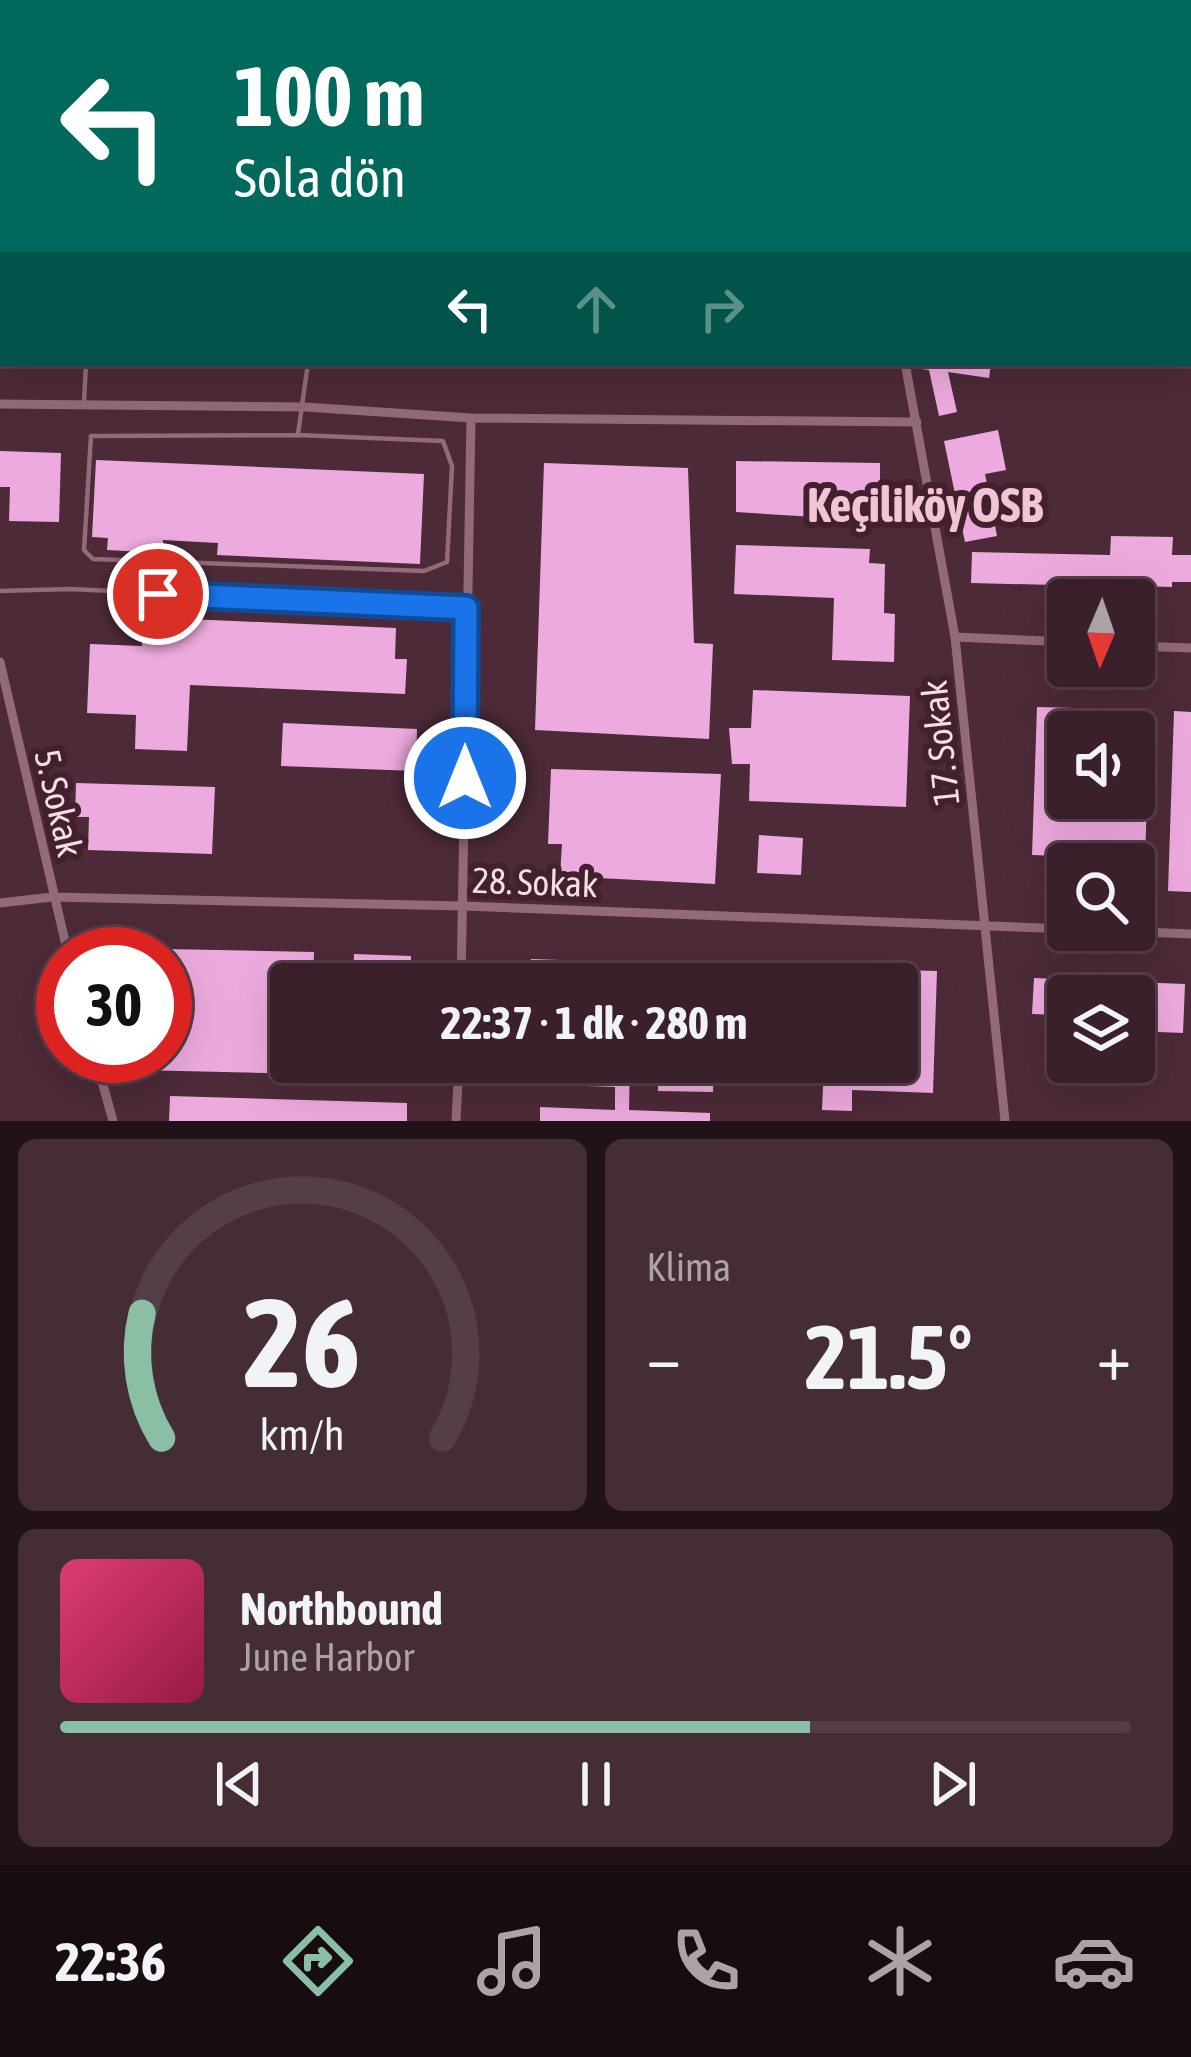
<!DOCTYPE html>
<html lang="tr">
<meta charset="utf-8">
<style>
:root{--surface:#3a202a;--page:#452d36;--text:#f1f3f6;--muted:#aba3a8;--line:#543e47;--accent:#8abfa5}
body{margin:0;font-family:"Asap Condensed",sans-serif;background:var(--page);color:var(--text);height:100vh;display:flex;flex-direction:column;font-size:45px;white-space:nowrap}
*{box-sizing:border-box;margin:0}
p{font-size:39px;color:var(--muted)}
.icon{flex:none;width:66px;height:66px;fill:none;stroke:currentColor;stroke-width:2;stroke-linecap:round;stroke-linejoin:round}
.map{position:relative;height:1121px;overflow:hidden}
.drawer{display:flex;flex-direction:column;gap:18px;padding:18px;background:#201217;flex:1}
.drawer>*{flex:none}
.guide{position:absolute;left:0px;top:0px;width:1191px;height:366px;box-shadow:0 12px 48px #0002,0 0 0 3px var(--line);background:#00695c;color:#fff;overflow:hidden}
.needle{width:78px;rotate:182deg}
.fabs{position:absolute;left:1047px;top:579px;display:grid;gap:24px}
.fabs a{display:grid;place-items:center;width:108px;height:108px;border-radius:12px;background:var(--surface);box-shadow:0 12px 48px #0002,0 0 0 3px var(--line);font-size:60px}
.speed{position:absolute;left:36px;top:927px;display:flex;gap:24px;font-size:60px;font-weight:700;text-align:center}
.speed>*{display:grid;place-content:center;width:156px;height:156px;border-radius:50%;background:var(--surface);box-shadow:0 12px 48px #0002,0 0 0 3px var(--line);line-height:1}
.speed .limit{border:18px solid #d22;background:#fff;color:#111}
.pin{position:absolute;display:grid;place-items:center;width:102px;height:102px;color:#fff;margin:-51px;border:6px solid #fff;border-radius:50%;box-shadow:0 3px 12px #0007}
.me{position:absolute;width:132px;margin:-66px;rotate:0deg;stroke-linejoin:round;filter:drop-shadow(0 0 9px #0008)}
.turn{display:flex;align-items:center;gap:42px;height:252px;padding:0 36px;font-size:54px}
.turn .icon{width:156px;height:156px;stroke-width:2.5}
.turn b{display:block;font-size:84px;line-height:102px}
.lanes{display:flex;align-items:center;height:114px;padding:0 36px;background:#0003;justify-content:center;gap:60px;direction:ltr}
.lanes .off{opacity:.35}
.big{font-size:90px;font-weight:700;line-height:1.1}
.drawer .tile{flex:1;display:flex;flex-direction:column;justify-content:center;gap:18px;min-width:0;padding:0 42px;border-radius:18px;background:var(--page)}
.drawer .dial{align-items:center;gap:0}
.dial svg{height:312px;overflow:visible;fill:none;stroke:var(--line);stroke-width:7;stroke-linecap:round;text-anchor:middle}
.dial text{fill:var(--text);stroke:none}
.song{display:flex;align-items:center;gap:36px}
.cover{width:144px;height:144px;border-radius:18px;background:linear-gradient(135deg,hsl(340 70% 55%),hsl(340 70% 35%))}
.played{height:12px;border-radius:6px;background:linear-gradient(90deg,var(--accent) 70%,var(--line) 70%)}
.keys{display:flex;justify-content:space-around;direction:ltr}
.heat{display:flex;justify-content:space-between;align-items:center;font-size:66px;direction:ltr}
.drawer .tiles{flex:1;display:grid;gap:18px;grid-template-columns:1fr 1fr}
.tile:last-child{grid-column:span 2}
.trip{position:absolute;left:270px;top:963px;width:648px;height:120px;border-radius:12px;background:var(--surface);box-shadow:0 12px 48px #0002,0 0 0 3px var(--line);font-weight:700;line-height:120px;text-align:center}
.tab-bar{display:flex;height:192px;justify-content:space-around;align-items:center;background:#170d11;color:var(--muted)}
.tab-bar .icon{width:84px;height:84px}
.tab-bar .active{color:var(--accent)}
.tab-bar b{font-size:54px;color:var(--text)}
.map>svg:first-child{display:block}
.building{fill:#edaade;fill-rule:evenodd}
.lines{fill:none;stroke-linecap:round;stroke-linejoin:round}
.lane{stroke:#926a79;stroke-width:4.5}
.street{stroke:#926a79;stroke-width:9}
.secondary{stroke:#a96e85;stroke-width:12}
.route-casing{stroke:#114b97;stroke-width:30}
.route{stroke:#1a73e8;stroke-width:21}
.labels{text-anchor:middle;stroke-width:12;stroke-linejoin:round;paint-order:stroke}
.street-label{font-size:36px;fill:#f4dde5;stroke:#42202e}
.district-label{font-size:48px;font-weight:bold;fill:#f2c5d5;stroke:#42202e}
</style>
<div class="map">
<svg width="1191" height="1121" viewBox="0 0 1191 1121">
<rect width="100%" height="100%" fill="#4d2a38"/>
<path class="building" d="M923 363H991L989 378 948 372 957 412 939 416 929 370 922 369Z
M998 430 1006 470 985 474 997 536 965 542 944 441Z
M0 451 61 453 59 522 9 521 10 487H0Z
M96 460 424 474 420 564 217 555 218 543 163 540V553L107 550 108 538 92 537Z
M736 461 880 463V521L736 512Z
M544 463 688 468 694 643 713 644 709 739 535 730Z
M1111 536 1173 537 1172 555H1191V582H1172V587L1133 586V596L1053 594 1054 585 971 583 972 552 1110 555Z
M736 545 870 549 869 563 885 564 884 613 895 614 894 662 832 660 834 598 734 594Z
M143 617 396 628 395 659H407L405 694 190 685 187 751 135 749 136 715 87 713 90 644 142 646Z
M753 690 910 696 906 807 749 801 750 764H732L729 728H751Z
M1037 707 1150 710 1145 859 1032 855ZM1068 732H1134V798H1068Z
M1174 711 1191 712V892L1168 891Z
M283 723 417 729 416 771 281 766Z
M551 769 721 774 715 884 560 876 562 844H548Z
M76 783 215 787 212 854 88 850 89 817H75Z
M759 835 803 838 801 875 757 873Z
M165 949 314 952 313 984H291V1062H312V1074L137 1070V1056H165Z
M354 954 411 956V984H353Z
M531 959 619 962 618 984H530Z
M661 963 937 971 933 1093 852 1090V1111L822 1110 824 1062H897V984H661Z
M1034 978 1185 984 1183 1033 1134 1031V996H1068V1028H1058L1059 1015 1032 1014Z
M528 1062H630L629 1110 710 1113V1121H540V1107L615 1110V1087L527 1084Z
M658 1062H714L713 1092 658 1091Z
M170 1096 407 1103V1121H169Z"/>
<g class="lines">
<path class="lane" d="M938 0H949
M325 3V0
M0 341H3
M84 402 86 363
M298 434 308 363
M298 435 443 441 452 466 447 562 424 571 93 559 84 550 91 436Z
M0 591 70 589 466 608"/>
<path class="street" d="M833 0 834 3
M905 363 955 637 1005 1121
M0 404 305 407 471 418 917 422
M955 637 1068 642
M1134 646 1191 648
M0 662 68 954
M0 903 52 897 464 906 1068 929
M1097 930 1191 934
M461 984 471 418
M95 1056 113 1121
M456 1121 459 1062"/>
<path class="secondary" d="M854 0 861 3
M1188 167 1191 169"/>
</g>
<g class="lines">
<g class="route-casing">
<path id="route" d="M158 594 466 608 465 778"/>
</g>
<use href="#route" class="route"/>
</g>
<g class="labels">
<g class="street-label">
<text transform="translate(940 743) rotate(-96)" y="13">17. Sokak</text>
<text transform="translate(59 803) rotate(77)" y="13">5. Sokak</text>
<text transform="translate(535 882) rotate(2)" y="13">28. Sokak</text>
</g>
<g class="district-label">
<text x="925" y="522">Keçiliköy OSB</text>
</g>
</g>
</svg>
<div class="fabs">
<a><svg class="needle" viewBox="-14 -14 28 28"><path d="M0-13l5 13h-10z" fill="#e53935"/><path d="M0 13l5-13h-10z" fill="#aba3a8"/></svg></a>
<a><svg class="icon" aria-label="sound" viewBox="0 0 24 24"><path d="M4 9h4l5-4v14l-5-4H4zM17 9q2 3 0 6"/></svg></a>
<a><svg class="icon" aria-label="search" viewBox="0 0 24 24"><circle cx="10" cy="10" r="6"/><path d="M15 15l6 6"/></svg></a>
<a><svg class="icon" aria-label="layers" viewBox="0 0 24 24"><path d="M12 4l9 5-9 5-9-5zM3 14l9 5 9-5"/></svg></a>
</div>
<div class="speed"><div class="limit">30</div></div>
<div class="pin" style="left:158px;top:594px;background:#d93025"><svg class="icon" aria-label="arrive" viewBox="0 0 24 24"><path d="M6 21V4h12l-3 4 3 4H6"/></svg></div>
<svg class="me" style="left:465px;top:778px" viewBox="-20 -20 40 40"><circle r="17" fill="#1a73e8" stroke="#fff" stroke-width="3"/><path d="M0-11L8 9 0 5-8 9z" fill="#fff"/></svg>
<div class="trip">22:37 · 1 dk · 280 m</div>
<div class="guide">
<div class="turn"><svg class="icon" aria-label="left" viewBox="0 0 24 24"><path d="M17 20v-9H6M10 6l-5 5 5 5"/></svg><div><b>100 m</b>Sola dön</div></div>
<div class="lanes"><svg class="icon" aria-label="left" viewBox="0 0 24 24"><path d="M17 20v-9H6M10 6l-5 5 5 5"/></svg><svg class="icon off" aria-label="ahead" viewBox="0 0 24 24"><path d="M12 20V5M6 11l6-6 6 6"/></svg><svg class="icon off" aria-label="right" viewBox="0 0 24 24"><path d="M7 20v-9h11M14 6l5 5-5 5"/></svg></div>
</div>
</div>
<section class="drawer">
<div class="tiles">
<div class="tile dial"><svg viewBox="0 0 100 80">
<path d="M14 69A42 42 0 1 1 86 69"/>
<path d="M14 69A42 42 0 0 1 9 37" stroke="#8abfa5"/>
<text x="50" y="56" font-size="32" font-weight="700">26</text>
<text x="50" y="72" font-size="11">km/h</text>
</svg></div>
<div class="tile"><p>Klima</p>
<div class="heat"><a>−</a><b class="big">21.5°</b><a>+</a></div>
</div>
<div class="tile">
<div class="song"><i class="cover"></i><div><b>Northbound</b><p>June Harbor</p></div></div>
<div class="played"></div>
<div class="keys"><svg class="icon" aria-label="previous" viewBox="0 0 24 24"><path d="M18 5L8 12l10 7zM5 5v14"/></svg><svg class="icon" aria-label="pause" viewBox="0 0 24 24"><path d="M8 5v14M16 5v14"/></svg><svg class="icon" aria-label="next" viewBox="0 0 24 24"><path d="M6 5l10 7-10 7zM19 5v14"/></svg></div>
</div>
</div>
</section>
<nav class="tab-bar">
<b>22:36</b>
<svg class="icon active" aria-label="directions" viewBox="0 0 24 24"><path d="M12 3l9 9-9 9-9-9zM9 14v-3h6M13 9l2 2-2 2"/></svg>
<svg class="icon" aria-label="music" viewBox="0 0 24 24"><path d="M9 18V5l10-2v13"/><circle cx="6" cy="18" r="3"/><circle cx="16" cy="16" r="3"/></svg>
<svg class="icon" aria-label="phone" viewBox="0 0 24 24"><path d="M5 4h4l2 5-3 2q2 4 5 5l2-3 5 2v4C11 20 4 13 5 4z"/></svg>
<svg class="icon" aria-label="climate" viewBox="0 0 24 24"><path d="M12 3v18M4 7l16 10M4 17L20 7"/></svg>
<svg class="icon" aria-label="car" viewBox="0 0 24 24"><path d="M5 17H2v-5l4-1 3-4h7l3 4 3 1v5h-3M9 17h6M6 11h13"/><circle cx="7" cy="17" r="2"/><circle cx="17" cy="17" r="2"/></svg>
</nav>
